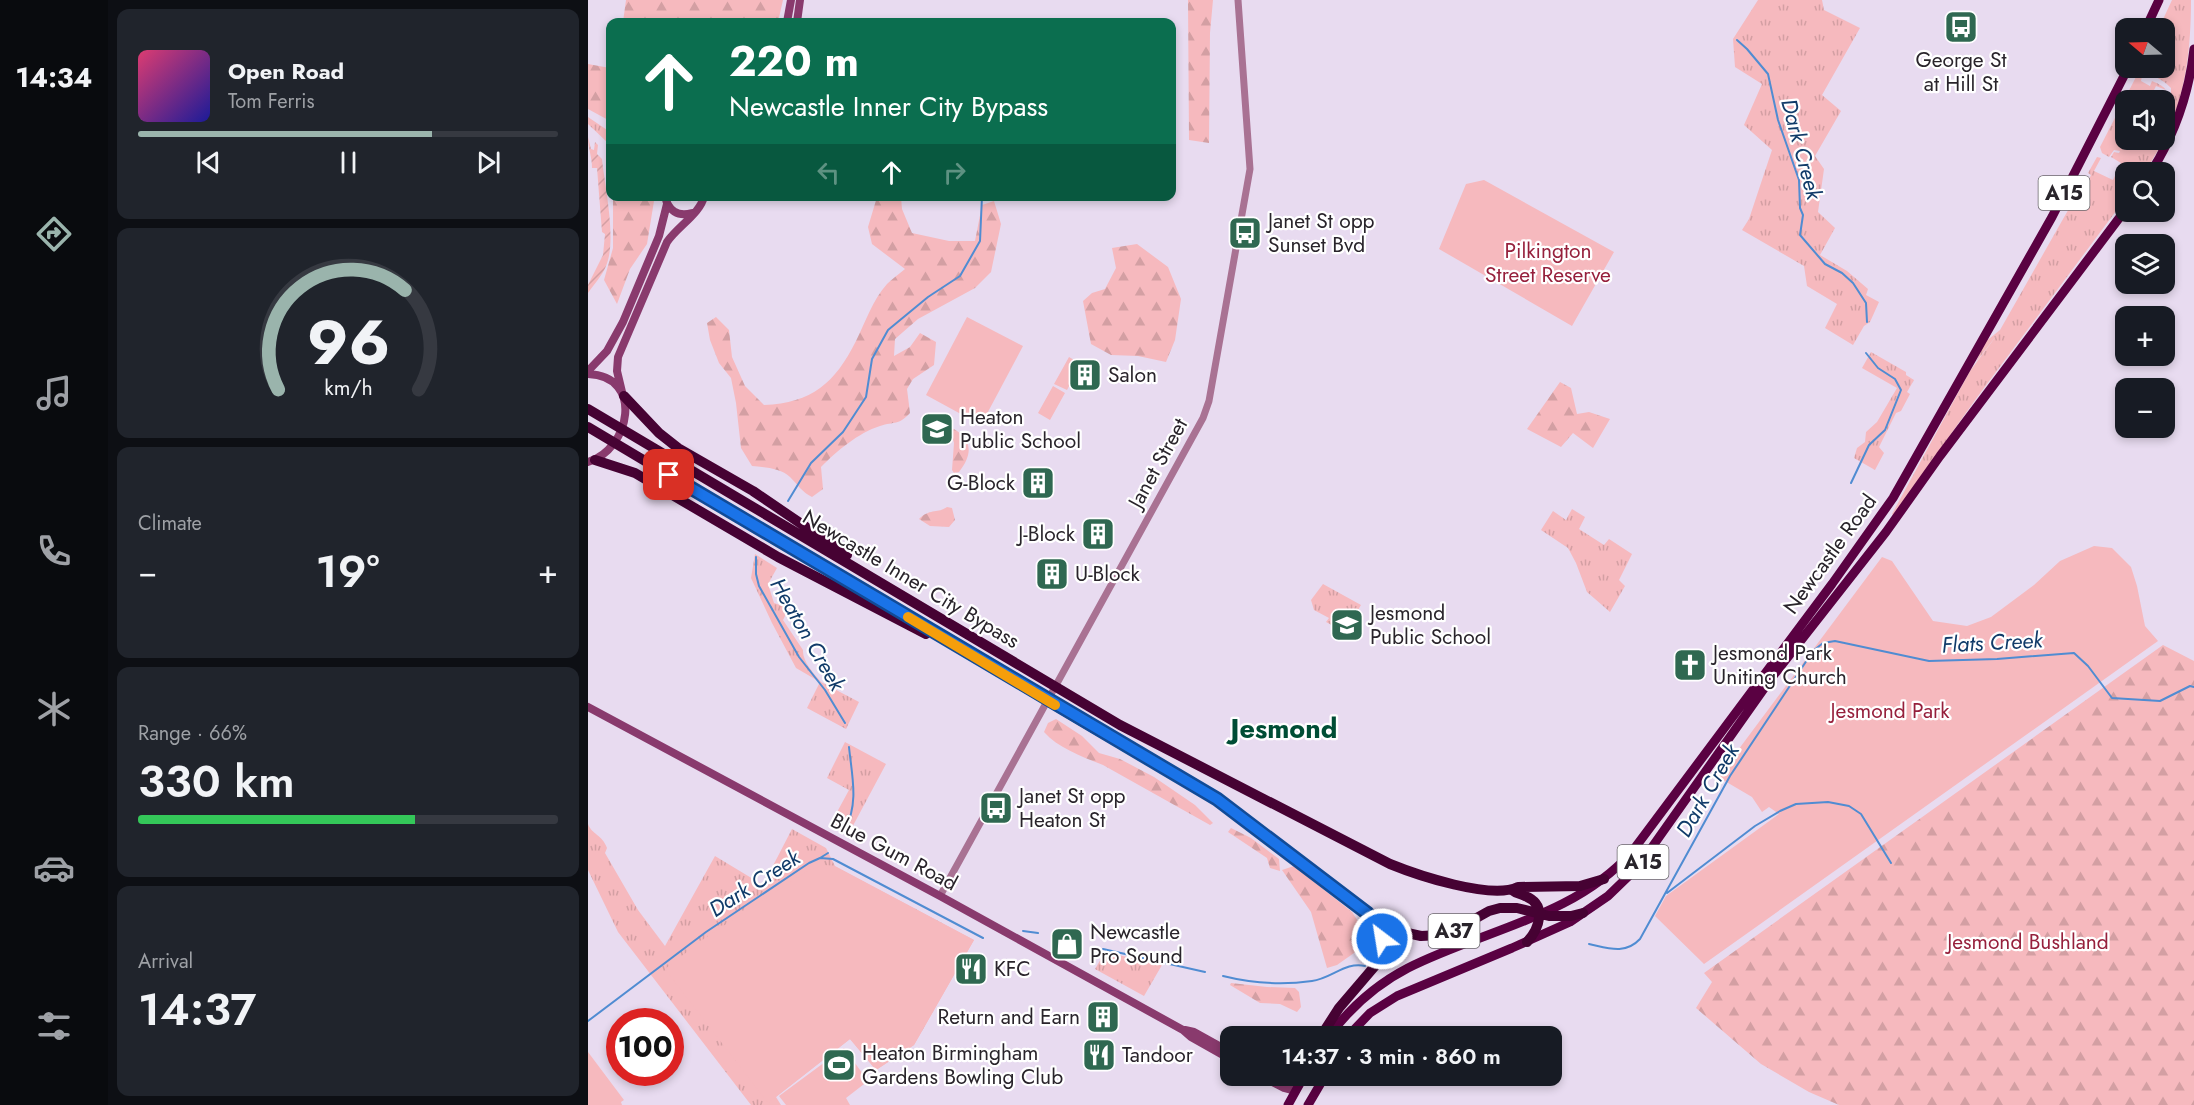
<!DOCTYPE html>
<meta charset="utf-8">
<style>
:root{--surface:#171b24;--page:#20242c;--text:#f1f3f6;--muted:#9ea1a6;--line:#363941;--accent:#9ab4ac}
body{margin:0;font-family:Jost,sans-serif;background:var(--page);color:var(--text);height:100vh;display:flex;flex-direction:column;font-size:22px;white-space:nowrap}
*{box-sizing:border-box;margin:0}
p{font-size:20px;color:var(--muted)}
.icon{flex:none;width:33px;height:33px;fill:none;stroke:currentColor;stroke-width:2;stroke-linecap:round;stroke-linejoin:round}
.map{position:relative;flex:1;overflow:hidden}
.panel{display:flex;flex-direction:column;gap:9px;padding:9px;background:#0d0f14;width:480px}
.panel>*{flex:none}
.banner{position:absolute;left:18px;top:18px;width:570px;height:183px;border-radius:12px;box-shadow:0 3px 9px #0003;background:#0b6e4f;color:#fff;overflow:hidden}
.needle{width:39px;rotate:289deg}
.fabs{position:absolute;left:1527px;top:18px;display:grid;gap:12px}
.fabs a{display:grid;place-items:center;width:60px;height:60px;border-radius:12px;background:var(--surface);box-shadow:0 3px 9px #0003;font-size:30px}
.speed{position:absolute;left:18px;top:1008px;display:flex;gap:12px;font-size:30px;font-weight:700;text-align:center}
.speed>*{display:grid;place-content:center;width:78px;height:78px;border-radius:50%;background:var(--surface);box-shadow:0 3px 9px #0003;line-height:1}
.speed .limit{border:9px solid #d22;background:#fff;color:#111}
.pin{position:absolute;display:grid;place-items:center;width:51px;height:51px;color:#fff;margin:-26px;border-radius:12px;box-shadow:0 3px 9px #0006}
.me{position:absolute;width:66px;margin:-33px;rotate:329deg;stroke-linejoin:round;filter:drop-shadow(0 0 4px #0008)}
.turn{display:flex;align-items:center;gap:21px;height:126px;padding:0 24px;font-size:27px}
.turn .icon{width:78px;height:78px;stroke-width:2.5}
.turn b{display:block;font-size:42px;line-height:51px}
.lanes{display:flex;align-items:center;height:57px;padding:0 24px;background:#0003;justify-content:center;gap:30px;direction:ltr}
.lanes .off{opacity:.35}
.big{font-size:45px;font-weight:600;line-height:1.1}
.panel .tile{flex:1;display:flex;flex-direction:column;justify-content:center;gap:9px;min-width:0;padding:0 21px;border-radius:12px;background:var(--page)}
.panel .dial{align-items:center;gap:0}
.dial svg{height:156px;overflow:visible;fill:none;stroke:var(--line);stroke-width:7;stroke-linecap:round;text-anchor:middle}
.dial text{fill:var(--text);stroke:none}
.song{display:flex;align-items:center;gap:18px}
.cover{width:72px;height:72px;border-radius:9px;background:linear-gradient(135deg,hsl(340 70% 55%),hsl(240 70% 35%))}
.played{height:6px;border-radius:3px;background:linear-gradient(90deg,var(--accent) 70%,var(--line) 70%)}
.keys{display:flex;justify-content:space-around;direction:ltr}
.heat{display:flex;justify-content:space-between;align-items:center;font-size:33px;direction:ltr}
.charge{height:9px;border-radius:4px;background:linear-gradient(90deg,#34c759 66%,var(--line) 0)}
.trip{position:absolute;left:632px;top:1026px;width:342px;height:60px;border-radius:12px;background:var(--surface);box-shadow:0 3px 9px #0003;font-weight:600;line-height:60px;text-align:center}
main{display:flex;flex:1;min-height:0}
.menu{display:flex;flex-direction:column;width:108px;justify-content:space-around;align-items:center;background:#090b0e;color:var(--muted)}
.menu .icon{width:42px;height:42px}
.menu .active{color:var(--accent)}
.menu b{font-size:27px;color:var(--text)}
.map>svg:first-child{display:block}
.grass{fill:url(#grass-tufts)}
.forest{fill:url(#forest-firs)}
.park{fill:#f6b9be}
.garden{fill:url(#garden-furrows)}
.lines{fill:none;stroke-linecap:round;stroke-linejoin:round}
.stream{stroke:#508cd2;stroke-width:2}
.tertiary{stroke:#a97293;stroke-width:7}
.secondary{stroke:#893a6d;stroke-width:8}
.trunk{stroke:#5a0142;stroke-width:9}
.motorway{stroke:#460233;stroke-width:10}
.route-casing{stroke:#114b97;stroke-width:15}
.route{stroke:#1a73e8;stroke-width:10}
.slow{stroke:#f59e0b;stroke-width:10}
.labels{text-anchor:middle;stroke-width:4.5;stroke-linejoin:round;paint-order:stroke}
.shield{fill:#fff;stroke:#69666b;stroke-width:1.5}
.shield-label{font-size:20px;font-weight:bold;fill:#29242b}
.poi-label{font-size:21px;fill:#29242b;stroke:#fff;text-anchor:start}
.park-label{font-size:21px;fill:#96203c;stroke:#fff}
.street-label{font-size:21px;fill:#29242b;stroke:#fff}
.water-label{font-size:22px;font-style:italic;fill:#113b69;stroke:#fff}
.district-label{font-size:27px;font-weight:bold;fill:#004d35;stroke:#fff}
</style>
<main>
<nav class="menu">
<b>14:34</b>
<svg class="icon active" aria-label="directions" viewBox="0 0 24 24"><path d="M12 3l9 9-9 9-9-9zM9 14v-3h6M13 9l2 2-2 2"/></svg>
<svg class="icon" aria-label="music" viewBox="0 0 24 24"><path d="M9 18V5l10-2v13"/><circle cx="6" cy="18" r="3"/><circle cx="16" cy="16" r="3"/></svg>
<svg class="icon" aria-label="phone" viewBox="0 0 24 24"><path d="M5 4h4l2 5-3 2q2 4 5 5l2-3 5 2v4C11 20 4 13 5 4z"/></svg>
<svg class="icon" aria-label="climate" viewBox="0 0 24 24"><path d="M12 3v18M4 7l16 10M4 17L20 7"/></svg>
<svg class="icon" aria-label="car" viewBox="0 0 24 24"><path d="M5 17H2v-5l4-1 3-4h7l3 4 3 1v5h-3M9 17h6M6 11h13"/><circle cx="7" cy="17" r="2"/><circle cx="17" cy="17" r="2"/></svg>
<svg class="icon" aria-label="filters" viewBox="0 0 24 24"><path d="M4 7h16M4 17h16"/><circle cx="9" cy="7" r="2"/><circle cx="15" cy="17" r="2"/></svg>
</nav>
<section class="panel">
<div class="tile">
<div class="song"><i class="cover"></i><div><b>Open Road</b><p>Tom Ferris</p></div></div>
<div class="played"></div>
<div class="keys"><svg class="icon" aria-label="previous" viewBox="0 0 24 24"><path d="M18 5L8 12l10 7zM5 5v14"/></svg><svg class="icon" aria-label="pause" viewBox="0 0 24 24"><path d="M8 5v14M16 5v14"/></svg><svg class="icon" aria-label="next" viewBox="0 0 24 24"><path d="M6 5l10 7-10 7zM19 5v14"/></svg></div>
</div>
<div class="tile dial"><svg viewBox="0 0 100 80">
<path d="M14 69A42 42 0 1 1 86 69"/>
<path d="M14 69A42 42 0 0 1 79 18" stroke="#9ab4ac"/>
<text x="50" y="56" font-size="32" font-weight="700">96</text>
<text x="50" y="72" font-size="11">km/h</text>
</svg></div>
<div class="tile"><p>Climate</p>
<div class="heat"><a>−</a><b class="big">19°</b><a>+</a></div>
</div>
<div class="tile"><p>Range · 66%</p><b class="big">330 km</b><div class="charge"></div></div>
<div class="tile"><p>Arrival</p><b class="big">14:37</b></div>
</section>
<div class="map">
<svg width="1606" height="1105" viewBox="0 0 1606 1105">
<defs>
<pattern id="grass-tufts" width="24" height="20" patternUnits="userSpaceOnUse" patternTransform="scale(1.5)"><rect width="24" height="20" fill="#f6b9be"/><path d="M3 7l-1-3M5 7V3M7 7l1-3M15 17l-1-3M17 17v-4M19 17l1-3" fill="none" stroke="#d39fa3"/></pattern>
<pattern id="forest-firs" width="22" height="20" patternUnits="userSpaceOnUse" patternTransform="scale(1.5)"><rect width="22" height="20" fill="#f6b9be"/><path d="M5 1l3.5 6h-7zM16 11l3.5 6h-7z" fill="#d39fa3"/></pattern>
<pattern id="garden-furrows" width="10" height="10" patternUnits="userSpaceOnUse" patternTransform="scale(1.5)"><rect width="10" height="10" fill="#f6b9be"/><path d="M-1 1l2-2M0 10L10 0M9 11l2-2" fill="none" stroke="#d39fa3"/></pattern>
</defs>
<rect width="100%" height="100%" fill="#e8dbf0"/>
<path class="grass" d="M1170 0H1234L1236 10 1272 28 1234 95 1253 111 1227 156 1236 169 1230 212 1247 228 1232 255 1259 271 1280 289 1278 295 1291 302 1282 322 1276 326 1265 345 1237 328 1249 304 1219 286 1216 266 1154 230 1161 219 1184 150 1156 125 1174 84 1147 67 1145 39Z
M1584 0H1603C1603 47 1598 95 1577 138V107H1579L1583 98V88C1575 79 1564 77 1557 68H1576V28H1571Z
M1549 75 1554 76 1553 81 1562 86 1564 81C1571 84 1579 87 1579 95L1576 94 1578 90 1568 86 1565 92 1557 91 1560 93V100H1563H1538V140H1576L1557 172H1538L1537 199 1390 396 1305 515 1304 514 1382 371 1412 331 1388 362 1397 342 1412 330 1483 205 1484 206 1495 182 1498 185 1503 175 1500 173 1509 157 1513 158 1506 171 1525 180 1533 163 1523 157 1526 152 1531 153 1532 151 1526 150 1521 157 1514 153 1512 147Z
M0 117 22 132 21 144 0 124Z
M1283 352 1318 372V375L1326 380 1319 392 1322 394 1313 411 1308 413 1291 447 1296 453 1287 470 1266 458 1269 448 1277 442 1278 432 1289 422 1309 388 1274 368Z
M984 509 997 517 991 529 1016 545 1021 539 1044 554 1031 580 1037 586 1022 612 999 592 988 563 980 548 953 530 965 511 978 520Z
M167 554 189 568 180 584 186 603 201 608 195 620 215 650C214 661 226 674 233 682L271 702 258 729 219 708 232 682 208 668 184 623 163 578Z
M735 584 773 605 767 615 771 617 762 635 738 622 741 618 726 610 723 600Z
M257 742 298 764 260 835 242 825 261 790 239 778Z
M0 824C4 835 14 834 19 848L17 853 50 910 77 946 127 856 175 885 204 829 238 848 247 866 386 940 326 1045 288 1070 262 1039 188 1097 193 1105H163L30 932 0 870Z
M517 952 574 965 556 996 507 969Z"/>
<path class="forest" d="M38 0H195L190 22H35Z
M600 0H625L622 33 621 143 601 140Z
M0 64 22 68V121L0 109Z
M25 197H61L66 201 59 244 42 269 29 304 16 280 25 248Z
M289 197H313L314 209 324 233 361 241H387L394 205 406 201 413 224 403 272 387 288 330 319 307 339 306 356 322 347 332 333 348 342 346 365 325 379 319 389 322 413C310 426 307 421 292 426 270 433 249 451 233 467L235 489 224 497C214 492 210 485 202 477 193 468 176 467 164 466L153 448 148 403 143 378 131 363 122 340 119 323 128 317 141 330 144 357 157 386 176 405C224 403 247 383 268 341 278 321 284 301 299 284 304 279 311 274 317 269L284 244 280 227Z
M549 244 580 267 593 299 587 340 578 362 550 356 523 355 503 344 495 301 504 293 517 289 528 268 524 248Z
M972 382 983 388 989 414 1001 412 1022 419 1005 448 985 433 973 447 939 429Z
M351 423C378 431 391 447 371 472L366 473 364 470 366 443 364 435 347 429 346 427Z
M359 507 364 508 367 520 361 527 342 526 331 519C342 508 349 514 359 507Z
M1575 645 1606 661V1105H1251L1221 1092 1173 1064 1108 1008 1124 982 1116 973Z
M468 719 494 736 511 753 532 759 566 777 607 805 625 823 622 825 515 765C495 757 470 748 456 732L460 723Z
M643 828 663 838 691 859 692 871 682 868 679 858 640 832Z
M706 866 764 912 783 941 749 965 739 968 723 912 694 870Z
M643 983 679 987 707 988 711 992 713 1007 709 1012 692 1004 672 1003 642 985Z"/>
<path class="park" d="M896 180 1026 252 984 326 851 249 878 184Z
M379 317 435 346 393 425 338 395Z
M481 357 493 364 479 390 466 384Z
M465 386 477 393 462 420 450 413Z
M1506 546 1524 548 1543 567 1549 586 1557 626 1570 641 1116 964 1067 916 1078 896 1191 814 1181 807 1174 812 1164 797 1130 777 1294 557 1304 561 1345 621 1379 626 1403 617 1446 585 1472 561Z
M235 865 246 866 386 940 326 1045 288 1070 262 1039 180 1103 77 969 117 938 221 870Z
M256 1048 280 1081 258 1098 262 1105H198L191 1096Z
M0 1052 36 1100 33 1102 34 1105H0Z"/>
<path class="garden" d="M0 137 3 149 6 150 7 142 10 145 9 154 14 159C17 188 29 240 18 266 14 276 6 284 0 293V285L15 255 17 234 14 232 9 168H4C4 157 0 148 0 137Z"/>
<g class="lines">
<path class="stream" d="M1149 40 1159 49 1180 74 1190 120 1211 180 1212 208 1215 215 1212 235 1237 264 1254 273 1265 283 1278 303 1279 322
M1263 483 1281 445 1297 430 1313 390 1307 379 1290 368 1278 353
M200 501 223 463 255 432 278 397 284 359 300 330 340 297 372 276 392 241 394 196
M168 557V574L171 586 211 657 237 690 257 723
M257 830C271 802 264 777 261 747
M232 858 240 853
M1079 893 1167 826 1192 811 1208 804 1240 802 1261 806 1273 814 1303 863
M435 931 450 933
M1001 944C1020 948 1037 955 1052 939L1142 776 1225 651 1235 643 1247 641 1341 661 1409 659 1486 653 1500 666 1524 698 1572 701 1602 686 1606 687
M515 949 617 972
M635 976C663 983 695 985 724 981 743 979 758 961 777 966
M0 1021 118 932 221 863 232 858 245 859 395 938"/>
<path class="tertiary" d="M352 896 615 418 621 401 662 169 650 0"/>
<path class="secondary" d="M199 22 203 0
M209 22 212 0
M77 196C80 211 90 217 104 213
M0 371 19 351 35 322 71 236 79 204
M0 374C57 376 42 450 0 462
M34 392 29 371 30 357 79 242C89 227 113 213 116 196
M0 707 352 896 595 1030 603 1037 642 1059
M597 1030 606 1032 642 1052
M673 1076 696 1088 707 1091
M686 1076 701 1084 707 1091"/>
<path class="trunk" d="M1558 28 1571 0
M1563 172C1587 134 1601 94 1606 49
M741 1036C762 1008 789 984 820 968 895 930 984 918 1043 853L1244 584 1305 498 1464 217 1540 68
M760 1036 782 1013 809 996 924 948 982 922 1020 896 1050 867 1185 676 1298 532 1352 456 1538 209
M700 1105 716 1076
M720 1105 737 1076"/>
<path class="motorway" d="M36 396 71 433 90 448 165 491 259 555
M0 409 532 725 802 864C829 875 903 900 930 887L992 886 1016 879
M0 427 505 728 629 799 779 913 810 931 833 936 852 935 867 930 901 911 912 908H929L961 916H983L995 913
M7 460 47 473 190 557 338 634
M924 890C929 894 931 893 937 896 960 905 951 929 939 942
M733 1036 751 1008 792 960 795 948 794 939 783 918"/>
</g>
<g class="lines">
<g class="route-casing">
<path id="route" d="M81 475 629 799 779 913 788 924 794 939"/>
</g>
<use href="#route" class="route"/>
<path class="slow" d="M320 617 467 705"/>
</g>
<defs>
<g id="bus-square" transform="scale(1.725)"><rect x="-9" y="-9" width="18" height="18" rx="4" fill="#2f6851" stroke="#fff"/><path d="M-5-6H5V4H4V6H2V4H-2V6H-4V4H-5ZM-3.5-4V0h7V-4ZM-3.5 1.2v1.5H-2V1.2ZM2 1.2v1.5H3.5V1.2Z" fill="#fff"/></g>
<g id="building-square" transform="scale(1.725)"><rect x="-9" y="-9" width="18" height="18" rx="4" fill="#2f6851" stroke="#fff"/><path d="M-4-6H4V6H1V3H-1V6H-4ZM-2.5-4.3h1.7v1.8h-1.7ZM.8-4.3h1.7v1.8H.8ZM-2.5-1h1.7V.8h-1.7ZM.8-1h1.7V.8H.8Z" fill="#fff"/></g>
<g id="school-square" transform="scale(1.725)"><rect x="-9" y="-9" width="18" height="18" rx="4" fill="#2f6851" stroke="#fff"/><path d="M0-5L7-2L0 1L-7-2ZM-4 1L0 2.5L4 1V4Q0 6-4 4Z" fill="#fff"/></g>
<g id="church-square" transform="scale(1.725)"><rect x="-9" y="-9" width="18" height="18" rx="4" fill="#2f6851" stroke="#fff"/><path d="M-1.2-6h2.4v3.5h3.3v2.4h-3.3V6h-2.4V-.1h-3.3v-2.4h3.3Z" fill="#fff"/></g>
<g id="shop-square" transform="scale(1.725)"><rect x="-9" y="-9" width="18" height="18" rx="4" fill="#2f6851" stroke="#fff"/><path d="M-5-2.5h2.3a2.7 3.5 0 0 1 5.4 0H5L5.5 6h-11ZM-1.5-2.5h3a1.5 2.3 0 0 0-3 0Z" fill="#fff"/></g>
<g id="restaurant-square" transform="scale(1.725)"><rect x="-9" y="-9" width="18" height="18" rx="4" fill="#2f6851" stroke="#fff"/><path d="M-5-6h1v4h1v-4h1v4h1v-4h1v5L-1.5 .5V6h-2V.5L-5-1ZM5-6V6H3V1.5H1.5Q1.5-4 5-6Z" fill="#fff"/></g>
<g id="stadium-square" transform="scale(1.725)"><rect x="-9" y="-9" width="18" height="18" rx="4" fill="#2f6851" stroke="#fff"/><path d="M0-5a6.5 5 0 1 0 0 10a6.5 5 0 1 0 0-10ZM-3.5-1.8h7v3.6h-7Z" fill="#fff"/></g>
</defs>
<g fill-rule="evenodd">
<use href="#bus-square" x="1373" y="27"/>
<use href="#bus-square" x="657" y="233"/>
<use href="#building-square" x="497" y="375"/>
<use href="#school-square" x="349" y="429"/>
<use href="#building-square" x="450" y="483"/>
<use href="#building-square" x="510" y="534"/>
<use href="#building-square" x="464" y="574"/>
<use href="#school-square" x="759" y="625"/>
<use href="#church-square" x="1102" y="665"/>
<use href="#bus-square" x="408" y="808"/>
<use href="#shop-square" x="479" y="944"/>
<use href="#restaurant-square" x="383" y="969"/>
<use href="#building-square" x="515" y="1017"/>
<use href="#restaurant-square" x="511" y="1055"/>
<use href="#stadium-square" x="251" y="1065"/>
</g>
<g class="labels">
<g class="shield">
<rect x="1450.5" y="176" width="51" height="34" rx="4.5"/>
<rect x="1029.5" y="845" width="51" height="34" rx="4.5"/>
<rect x="840.5" y="914" width="51" height="34" rx="4.5"/>
</g>
<g class="shield-label">
<text x="1476" y="200">A15</text>
<text x="1055" y="869">A15</text>
<text x="866" y="938">A37</text>
</g>
<g class="poi-label">
<text x="1373" y="67" text-anchor="middle">George St<tspan x="1373" dy="24">at Hill St</tspan></text>
<text x="680" y="228">Janet St opp<tspan x="680" dy="24">Sunset Bvd</tspan></text>
<text x="520" y="382">Salon</text>
<text x="372" y="424">Heaton<tspan x="372" dy="24">Public School</tspan></text>
<text x="427" y="490" text-anchor="end">G-Block</text>
<text x="487" y="541" text-anchor="end">J-Block</text>
<text x="487" y="581">U-Block</text>
<text x="782" y="620">Jesmond<tspan x="782" dy="24">Public School</tspan></text>
<text x="1125" y="660">Jesmond Park<tspan x="1125" dy="24">Uniting Church</tspan></text>
<text x="431" y="803">Janet St opp<tspan x="431" dy="24">Heaton St</tspan></text>
<text x="502" y="939">Newcastle<tspan x="502" dy="24">Pro Sound</tspan></text>
<text x="406" y="976">KFC</text>
<text x="492" y="1024" text-anchor="end">Return and Earn</text>
<text x="274" y="1060">Heaton Birmingham<tspan x="274" dy="24">Gardens Bowling Club</tspan></text>
<text x="534" y="1062">Tandoor</text>
</g>
<g class="park-label">
<text x="960" y="258">Pilkington<tspan x="960" dy="24">Street Reserve</tspan></text>
<text x="1302" y="718">Jesmond Park</text>
<text x="1440" y="949">Jesmond Bushland</text>
</g>
<g class="street-label">
<text transform="translate(570 463) rotate(-61)" y="7">Janet Street</text>
<text transform="translate(1242 554) rotate(-54)" y="7">Newcastle Road</text>
<text transform="translate(323 579) rotate(31)" y="7">Newcastle Inner City Bypass</text>
<text transform="translate(306 852) rotate(28)" y="7">Blue Gum Road</text>
</g>
<g class="water-label">
<text transform="translate(1214 149) rotate(75)" y="8">Dark Creek</text>
<text transform="translate(220 634) rotate(60)" y="8">Heaton Creek</text>
<text transform="translate(1404 642) rotate(-3)" y="8">Flats Creek</text>
<text transform="translate(1119 790) rotate(-60)" y="8">Dark Creek</text>
<text transform="translate(166 883) rotate(-33)" y="8">Dark Creek</text>
</g>
<g class="district-label">
<text x="696" y="738">Jesmond</text>
</g>
</g>
</svg>
<div class="fabs">
<a><svg class="needle" viewBox="-14 -14 28 28"><path d="M0-13l5 13h-10z" fill="#e53935"/><path d="M0 13l5-13h-10z" fill="#9ea1a6"/></svg></a>
<a><svg class="icon" aria-label="sound" viewBox="0 0 24 24"><path d="M4 9h4l5-4v14l-5-4H4zM17 9q2 3 0 6"/></svg></a>
<a><svg class="icon" aria-label="search" viewBox="0 0 24 24"><circle cx="10" cy="10" r="6"/><path d="M15 15l6 6"/></svg></a>
<a><svg class="icon" aria-label="layers" viewBox="0 0 24 24"><path d="M12 4l9 5-9 5-9-5zM3 14l9 5 9-5"/></svg></a>
<a>+</a>
<a>−</a>
</div>
<div class="speed"><div class="limit">100</div></div>
<div class="pin" style="left:81px;top:475px;background:#d93025"><svg class="icon" aria-label="arrive" viewBox="0 0 24 24"><path d="M6 21V4h12l-3 4 3 4H6"/></svg></div>
<svg class="me" style="left:794px;top:939px" viewBox="-20 -20 40 40"><circle r="17" fill="#1a73e8" stroke="#fff" stroke-width="3"/><path d="M0-11L8 9 0 5-8 9z" fill="#fff"/></svg>
<div class="trip">14:37 · 3 min · 860 m</div>
<div class="banner">
<div class="turn"><svg class="icon" aria-label="ahead" viewBox="0 0 24 24"><path d="M12 20V5M6 11l6-6 6 6"/></svg><div><b>220 m</b>Newcastle Inner City Bypass</div></div>
<div class="lanes"><svg class="icon off" aria-label="left" viewBox="0 0 24 24"><path d="M17 20v-9H6M10 6l-5 5 5 5"/></svg><svg class="icon" aria-label="ahead" viewBox="0 0 24 24"><path d="M12 20V5M6 11l6-6 6 6"/></svg><svg class="icon off" aria-label="right" viewBox="0 0 24 24"><path d="M7 20v-9h11M14 6l5 5-5 5"/></svg></div>
</div>
</div>
</main>
